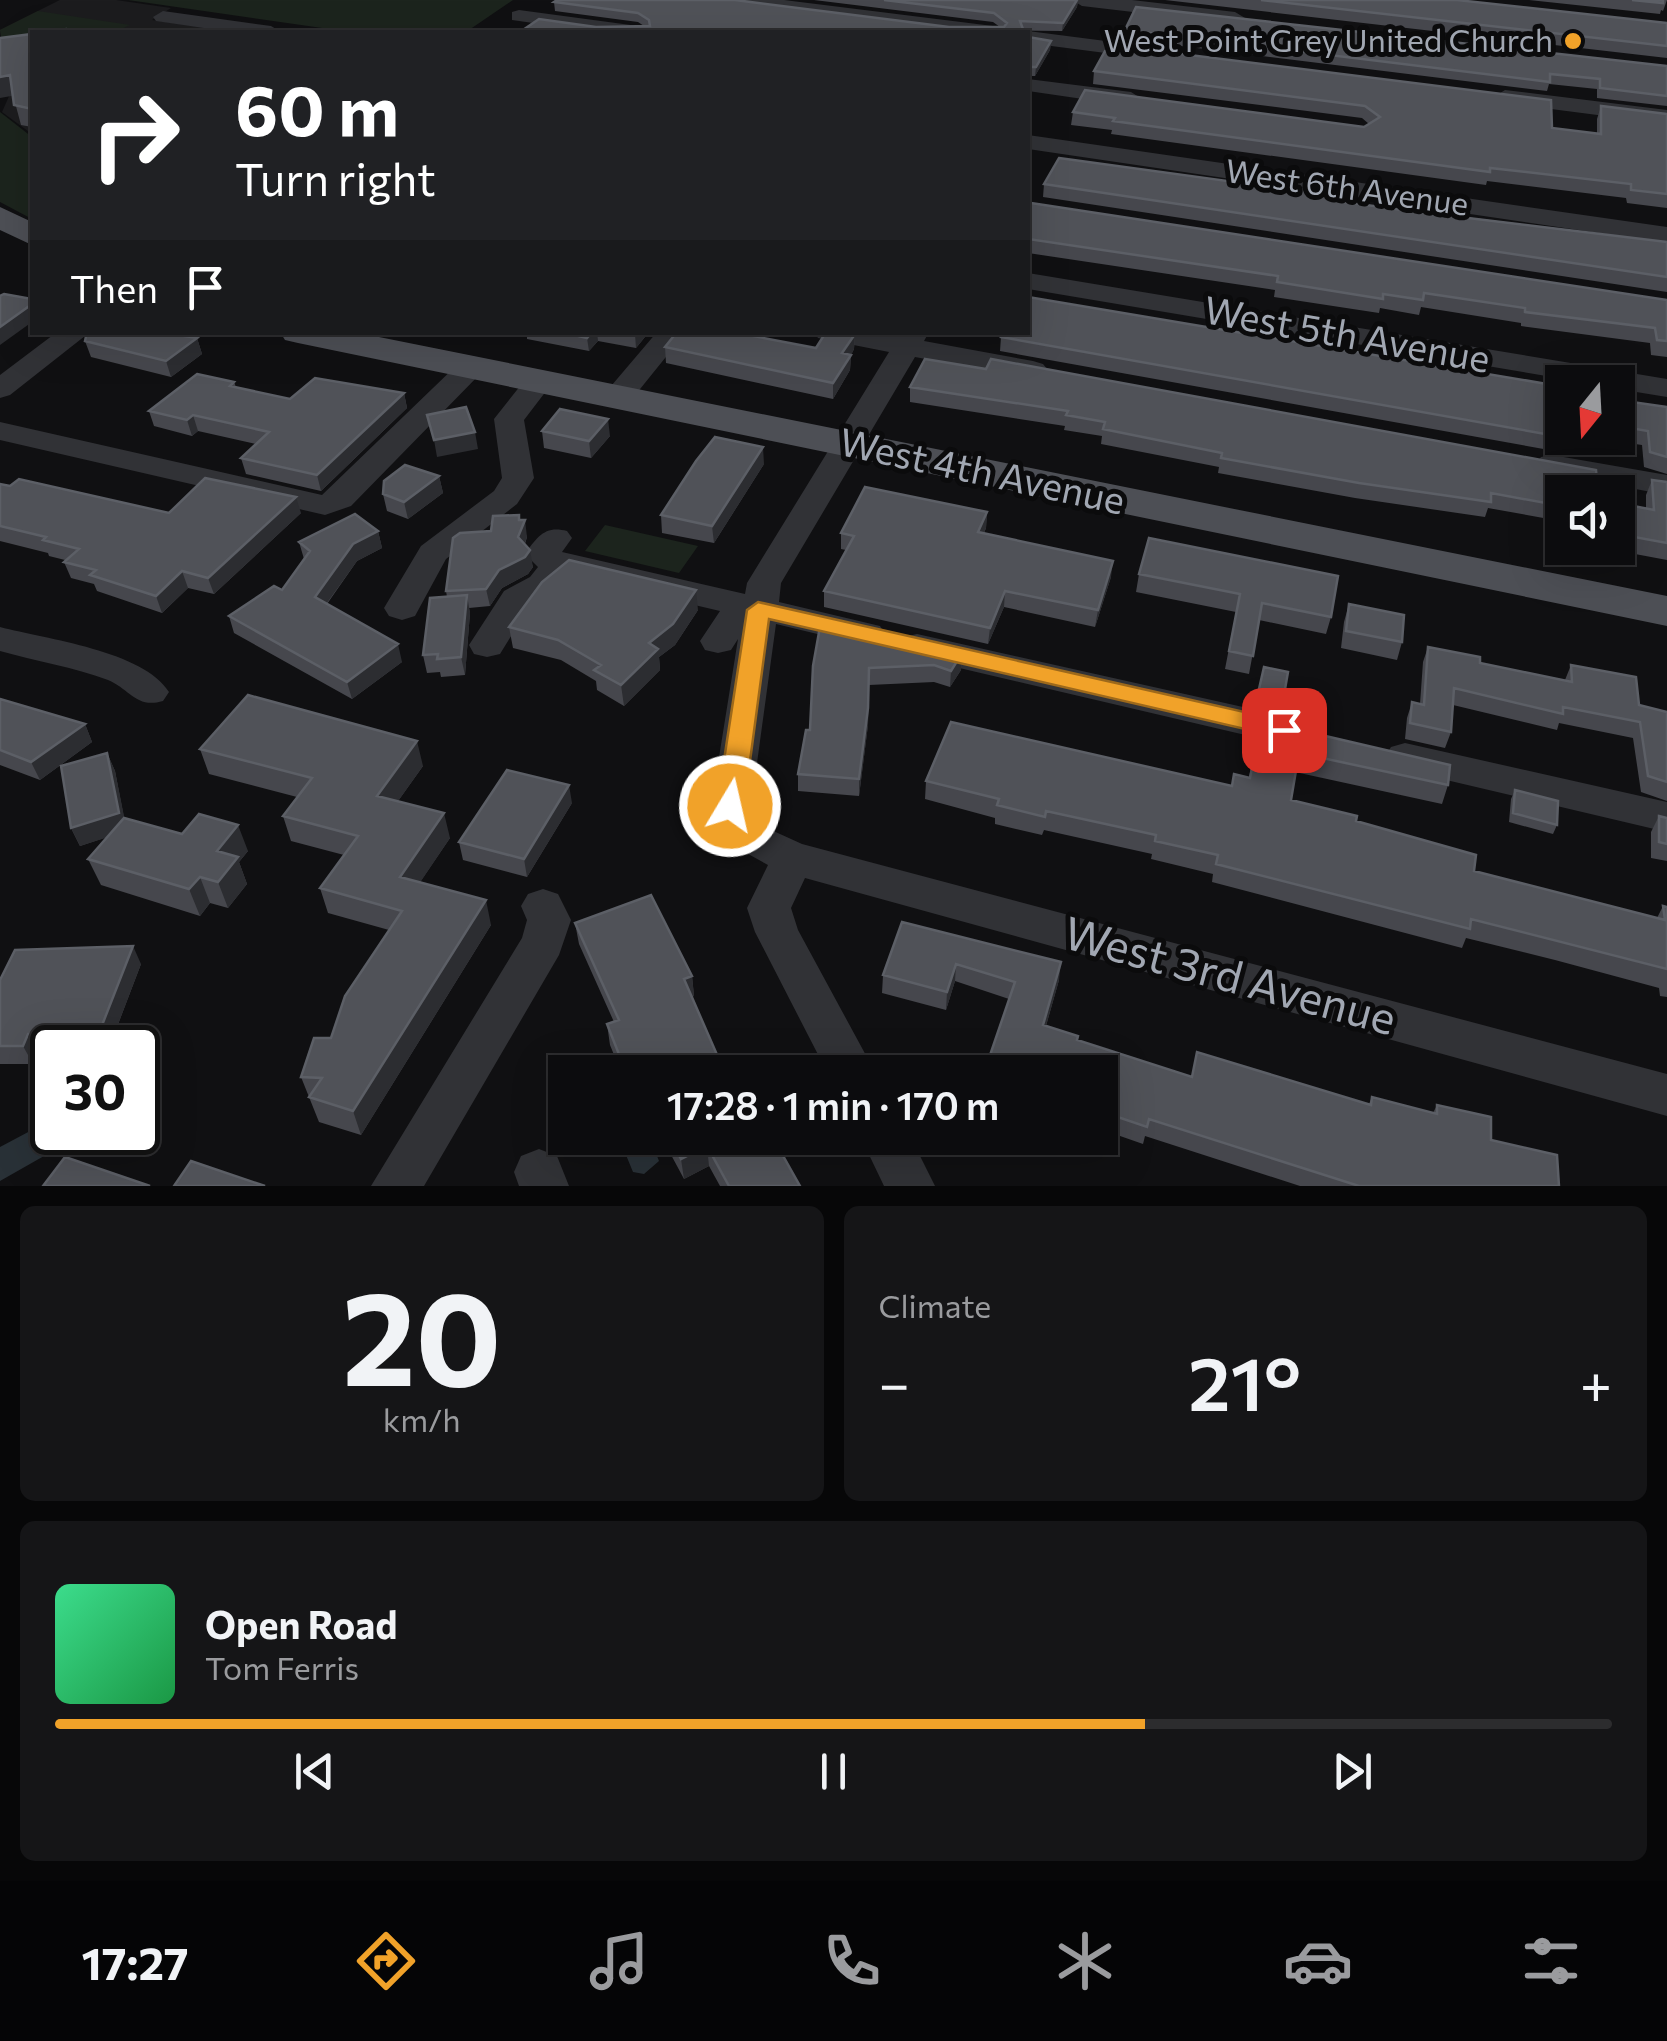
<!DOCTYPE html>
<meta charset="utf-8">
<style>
:root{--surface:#0c0c0e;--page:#151517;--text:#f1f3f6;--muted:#9a9b9e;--line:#2c2c2e;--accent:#f1a229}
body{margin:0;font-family:Commissioner,sans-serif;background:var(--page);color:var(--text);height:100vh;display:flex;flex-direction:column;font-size:38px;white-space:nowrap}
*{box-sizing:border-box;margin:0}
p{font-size:32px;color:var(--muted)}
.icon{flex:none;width:55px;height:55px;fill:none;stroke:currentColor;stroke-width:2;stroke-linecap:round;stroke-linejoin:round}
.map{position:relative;height:1186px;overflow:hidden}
.sheet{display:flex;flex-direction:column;gap:20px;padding:20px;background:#070708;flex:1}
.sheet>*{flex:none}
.guide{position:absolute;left:30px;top:30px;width:1000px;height:305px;border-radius:0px;box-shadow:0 10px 40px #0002,0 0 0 2px var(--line);background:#202124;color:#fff;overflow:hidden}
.needle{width:65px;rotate:198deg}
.tools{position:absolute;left:1545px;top:365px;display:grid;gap:20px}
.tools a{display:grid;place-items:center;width:90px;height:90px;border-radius:0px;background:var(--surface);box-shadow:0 10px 40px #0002,0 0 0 2px var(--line);font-size:50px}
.speed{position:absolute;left:30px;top:1025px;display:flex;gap:20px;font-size:50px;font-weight:700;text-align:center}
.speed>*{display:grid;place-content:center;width:130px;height:130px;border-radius:50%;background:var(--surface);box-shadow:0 10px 40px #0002,0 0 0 2px var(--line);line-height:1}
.speed .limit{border:5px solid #111;border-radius:15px;background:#fff;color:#111}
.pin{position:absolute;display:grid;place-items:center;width:85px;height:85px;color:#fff;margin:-42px;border-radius:20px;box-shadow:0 5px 15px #0006}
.me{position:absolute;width:110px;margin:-55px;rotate:9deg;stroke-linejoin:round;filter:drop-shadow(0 0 8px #0008)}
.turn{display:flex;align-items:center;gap:35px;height:210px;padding:0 40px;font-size:45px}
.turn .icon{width:130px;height:130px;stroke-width:2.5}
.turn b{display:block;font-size:70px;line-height:85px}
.then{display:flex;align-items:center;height:95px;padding:0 40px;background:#0003;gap:20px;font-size:38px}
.big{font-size:75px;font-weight:600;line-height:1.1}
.sheet .widget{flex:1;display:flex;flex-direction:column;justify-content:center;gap:15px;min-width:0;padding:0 35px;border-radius:15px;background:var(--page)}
.sheet .dial{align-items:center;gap:0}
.dial b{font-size:130px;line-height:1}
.song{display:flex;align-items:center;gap:30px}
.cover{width:120px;height:120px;border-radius:15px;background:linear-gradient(135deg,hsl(150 70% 55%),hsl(140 70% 35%))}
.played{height:10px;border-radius:5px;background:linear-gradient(90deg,var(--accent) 70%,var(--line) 70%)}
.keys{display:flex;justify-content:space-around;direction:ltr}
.heat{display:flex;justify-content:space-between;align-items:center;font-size:55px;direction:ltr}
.sheet .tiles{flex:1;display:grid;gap:20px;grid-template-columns:1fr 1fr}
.widget:last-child{grid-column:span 2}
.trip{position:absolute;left:548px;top:1055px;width:570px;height:100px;border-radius:0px;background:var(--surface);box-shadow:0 10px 40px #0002,0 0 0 2px var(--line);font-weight:600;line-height:100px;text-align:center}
.dock{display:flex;height:160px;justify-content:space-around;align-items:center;background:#050506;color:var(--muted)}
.dock .icon{width:70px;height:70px}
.dock .selected{color:var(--accent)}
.dock b{font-size:45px;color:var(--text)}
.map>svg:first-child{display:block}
.built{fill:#1c1c1e}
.green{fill:#1c241d}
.water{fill:#293137}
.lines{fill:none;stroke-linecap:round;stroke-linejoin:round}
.minor{fill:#313236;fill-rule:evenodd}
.major{fill:#4d4f55;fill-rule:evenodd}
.wall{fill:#46474d}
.shaded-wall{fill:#2c2d31}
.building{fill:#505258;stroke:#5c5f66;stroke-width:2.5}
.route{fill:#f1a229;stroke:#9d691b;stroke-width:2.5}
.poi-dot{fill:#f1a229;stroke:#0b0b0c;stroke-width:4}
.labels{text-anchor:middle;stroke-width:10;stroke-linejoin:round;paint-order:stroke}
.far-poi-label{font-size:32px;fill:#a1a7b2;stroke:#0b0b0c;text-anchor:end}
.far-street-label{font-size:32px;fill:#a1a7b2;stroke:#0b0b0c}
.street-label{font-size:38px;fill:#a1a7b2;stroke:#0b0b0c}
.near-street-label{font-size:45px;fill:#a1a7b2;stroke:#0b0b0c}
</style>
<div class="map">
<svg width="1667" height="1186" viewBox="0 0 1667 1186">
<rect width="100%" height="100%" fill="#101012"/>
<path class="built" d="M60 0H116L171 8 152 20 237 32H32V134L2 112 10 94 0 30Z"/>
<path class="green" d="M128 0H513L466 32H350Z
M38 11 130 25 115 32H32V52L4 56 0 30Z
M0 112 32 137V219L0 202Z
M605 525 698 546 679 573 585 551Z"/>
<path class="water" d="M32 1130 44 1156 0 1181V1147Z
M619 1138H650L659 1161 644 1174 633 1172Z"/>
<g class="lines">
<path class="minor" d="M728 0H784L993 26 1003 32H949L738 6Z
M1072 0H1132L1235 12 1245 18 1235 24 1082 6Z
M519 10 638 26 648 32H597L512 20V12Z
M163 11 271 26 281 32H231L156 21 153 17Z
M1028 31 1160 48 1170 54 1160 60 1028 43V32H1022Z
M1028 79 1131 92 1142 99 1131 106 1028 91Z
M1505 90 1667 110V124L1497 102 1494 97Z
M1028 135 1667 227V243L1028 149Z
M1028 273 1667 379V397L1618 389V382H1582L1028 289Z
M57 332H90L10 395 0 398V375Z
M657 332H686L628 404H606L602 398 606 392Z
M814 332 898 336 901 332H929L924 341 1033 361 1043 364 1048 370 1043 376 1033 379 915 357 781 583 779 602 880 626 885 634 880 642 867 646 776 624 751 807 754 816 769 829 802 844 1667 1074V1116L805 878 791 908 798 930 875 1072H827L755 932 747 908 768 865 732 845 711 807 738 639 731 650 718 653 705 650 700 641 720 611 567 575 554 593 529 607 500 654 487 657 474 654 469 645 504 591 530 577 538 567 525 554C537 537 545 525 567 531L572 538 562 552 745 594 747 583 889 352 818 338Z
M470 359 480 362 485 368 480 374 351 506 325 515 0 440V422L322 495 460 362Z
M538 373 548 376 553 382 524 420 534 478 517 504 446 559 415 616 402 620 389 616 384 608 421 546 494 491 502 478 494 419 528 376Z
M1552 455 1667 475V495L1541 471 1536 464 1541 457Z
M0 627C46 639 144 651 169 692L163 701C136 709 130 689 108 680 74 667 35 661 0 651Z
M917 634 1305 721 1319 725 1324 735 1319 745 1305 749 904 655 899 646 904 637Z
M1405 743 1667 802V832L1391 767 1385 757 1391 747Z
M543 889 558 894 571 920 559 955 424 1186H371L522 938 527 920 521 906 528 894Z
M861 1138H911L935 1186H884Z
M539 1149 557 1156 569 1186H519L514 1172 521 1156Z"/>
<path class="major" d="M0 207 32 222V245L0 230Z
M280 332H354L1667 596V626L298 343 285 340Z"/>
</g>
<path class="wall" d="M814 0H1078L1077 7 1062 31 596 27 644 26 638 22 555 11 554 2 949 27H1000L993 22Z
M1165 0H1457L1667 23V58Z
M1529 0H1667L1663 11 1661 10 1660 14Z
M1125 30 1667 66V106L1597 98V89L1549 84 1547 91 1124 39Z
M32 34V127L21 125 13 95Z
M1028 37 1051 41 1050 50 1035 76H1028Z
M1094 71 1597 134V119L1601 106 1667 114V208L1627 203 1626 198 1487 181 1486 185 1111 134 1112 130 1071 125 1073 112 1364 127 1369 124 1362 118 1093 84Z
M1044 184 1337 201 1667 242V292L1043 197Z
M1028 209 1667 300V357L1651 355 1650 343 1521 326V323L1421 307 1419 315 1380 308 1379 313 1274 297 1275 290 1028 253Z
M523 332H649L636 348 598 341 589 351 527 339V333Z
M855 334 854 349 851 355 850 370 833 399 666 363 665 347 816 348Z
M1001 337 1562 392V438H1593L1594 442 1588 457 1000 351Z
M197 338 202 354 171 377 91 357 85 341Z
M925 359 1562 492V540L1560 539V521L1488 508 1485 517 1355 498 1218 473 1219 467 1101 444 1102 436 1064 430 1065 426 910 402V387Z
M234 382 236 387 290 399 404 393 407 408 321 491 246 474 241 458 256 444 198 431 192 436 154 426 149 411Z
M1618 400 1667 407V474L1644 467 1642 445 1594 438H1618Z
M542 431 610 436 591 458 544 448Z
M764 464 714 543 662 533 661 515Z
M439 476 443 493 408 519 387 511 383 494Z
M1652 480 1667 482V560L1603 548H1618V503L1646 508V495Z
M0 484 169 513H301L214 594 188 588 162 613 97 591 94 584 71 578 64 562 65 560 49 556 48 553 0 541Z
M987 512 986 528 984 533 1111 577 1095 627 1004 607 988 644 824 607V591L846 550 841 549V533Z
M520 520 527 537 525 544 533 567 528 574 502 588 490 606 469 608 470 613 465 675 441 677 440 672 427 673 423 655 447 597 446 591 491 531Z
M378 531 382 548 357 561 327 604 402 662 352 699 234 633 229 616 282 590 304 559 299 542Z
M1149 538 1331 617 1326 634 1259 620 1249 674 1225 669 1236 612 1136 592 1139 574Z
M1349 604 1402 642 1397 660 1341 648 1344 622Z
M698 610 675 645 659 657 660 670 624 706 597 690 596 681 561 660 513 648 509 627Z
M1428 647 1480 663 1565 680 1571 665 1639 705 1667 712V801L1641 792 1633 738 1559 723 1557 730 1453 705 1451 732 1445 748 1405 739 1407 718 1412 702 1420 704 1423 662Z
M962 653 961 670 950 687 934 682 869 685 868 725 859 796 798 791V774L810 730 813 666Z
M1264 667 1288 672 1282 704 1257 698Z
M0 699 85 724 92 742 40 780 0 765Z
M1261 721 1448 785 1442 804 1295 772 1291 800 1356 821 1474 871 1657 918 1663 906 1667 907V997L1660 996 1659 988 1555 960 1466 938 1462 948 1212 882 1213 874 1151 859 1152 854 1044 830 1042 835 995 824V818L925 799 926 781 1232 786 1249 777Z
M200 749 423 766 398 801 450 838 420 882 491 925 361 1135 319 1122 301 1077 331 1038 389 930 328 913 320 888 344 855 291 841 283 816 297 797 209 774Z
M107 753 115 771 124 818 248 851 239 862 247 884 228 908 210 903 200 916 101 885 88 859 107 837 80 846 71 828Z
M1515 790 1557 825 1553 834 1509 822 1511 799Z
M572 803 527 877 463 860 459 842Z
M1659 816 1667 818V861L1651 858V832Z
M902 922 1059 980 1046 1026 1077 1040 1191 1077 1369 1104 1372 1097 1433 1113 1437 1105 1559 1186H1300L1145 1136 1143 1144 1100 1129V1072H986L1009 999 955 981 946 1010 882 993 883 975Z
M575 923 692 976 694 996 691 997 721 1064 736 1072H621L610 1045 607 1024 614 1022 579 944Z
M141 964 109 1048H52V1052H38L33 1064H0V980Z
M662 1138H773L800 1186H720L709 1166 684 1179Z"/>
<path class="shaded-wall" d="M1078 0 1077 7 1062 31 1063 23Z
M1051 41 1050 50 1035 76 1036 67Z
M10 75 17 95 0 98V77Z
M32 304V322L0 345V327Z
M592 332H597L598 341 589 351 587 338Z
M636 332H649L636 348 635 334Z
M855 334 854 349 851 355 850 370 833 399V383L842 353Z
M197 338 202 354 171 377 166 361Z
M404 393 407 408 321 491 317 475Z
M193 415 198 431 192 436 187 420Z
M608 419 610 436 591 458 589 441Z
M475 432 478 449 437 457 434 440Z
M763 447 764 464 714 543 712 526Z
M439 476 443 493 408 519 404 502Z
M296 497 301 513 214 594 208 578Z
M987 512 986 528 977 548 978 532Z
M519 515 522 528 525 520 527 537 521 554 518 537Z
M378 531 382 548 357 561 319 614 315 597 353 544Z
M530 550 533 567 528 574 502 588 490 606 486 589 499 570Z
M1113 561 1111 577 1095 627 1098 610Z
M182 571 188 588 162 613 156 596Z
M696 590 698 610 675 645 659 657 660 670 624 706 621 685 649 643Z
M1005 591 1004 607 988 644 990 628Z
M467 595 470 613 465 675 461 657Z
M398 644 402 662 352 699 347 682Z
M962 653 961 670 950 687 951 671Z
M868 708V725L859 796V779Z
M85 724 92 742 40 780 31 762Z
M417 741 423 766 384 821 377 796Z
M107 753 115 771 127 831 80 846 71 828Z
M569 785 572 803 527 877 524 859Z
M444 813 450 838 407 902 400 877Z
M238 825 248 851 239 862 247 884 228 908 218 882 217 851Z
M200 877 210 903 200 916 189 889Z
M486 900 491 925 361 1135 353 1111Z
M133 946 141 964 109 1048H107L99 1033Z
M1061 962 1059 980 1041 1043 1043 1025Z
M956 964 955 981 946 1010 947 992Z
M692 976 694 996 686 999 684 979Z
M28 1034 38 1052 33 1064 23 1046Z
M707 1146 709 1166 684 1179 681 1159Z"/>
<path class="building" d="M557 0H735L949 27H1004L1007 23 994 13 884 0H1077L1063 23 1020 21 1024 32H520L539 19 596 27 650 26 649 20 638 13 554 2Z
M1261 0H1457L1667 23V46Z
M1632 0H1663V3Z
M1136 7 1667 66V96L1600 88V79L1550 74V82L1125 30Z
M66 29 67 32H42Z
M32 34V109L14 105 10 75 0 77V38Z
M1028 37 1051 41 1036 67H1028Z
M1117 46 1551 100 1552 128 1601 134V106L1667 114V194L1631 190V184L1490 168V172L1113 121 1115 118 1073 112 1085 90 1364 127 1380 117 1365 106 1094 71 1105 51 1114 52Z
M1059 158 1234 182 1236 179 1338 195 1337 201 1410 211 1667 242V277L1044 184Z
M1031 203 1667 300V341L1657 340 1655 328 1525 312V308L1424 293 1423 300 1383 294V299L1277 282 1278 276 1028 239V209Z
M4 294 32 299V304L0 327V296Z
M1028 297 1559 386V392H1562V437L1001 337 1003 332H1028Z
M87 332H159L197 338 166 361 85 341Z
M562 332H592L587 338Z
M677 332H732L816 348 826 332 855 334 842 353 851 355 833 383 665 347Z
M925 359 986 369 991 359 1596 470 1598 492H1562V506L1491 493V502L1359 483 1221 458 1222 453 1103 429 1105 422 1066 415 1068 411 910 387Z
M197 374 234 382 230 386 290 399 315 378 404 393 317 475 241 458 269 432 193 415 187 420 149 411Z
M1618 400 1667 407V457L1650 452 1648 431 1618 426Z
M466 407 475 432 434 440 427 415Z
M560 409 608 419 589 441 542 431Z
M715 437 763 447 712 526 661 515 696 461Z
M1568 438H1593L1594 442Z
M405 465 439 476 404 502 383 494 384 481Z
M205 478 296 497 208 578 182 571 156 596 90 575 96 570 64 562 79 549 43 540 46 537 0 526V484L10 486 19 479 169 513Z
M1652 480 1667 482V543L1618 534V503L1654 510Z
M865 487 987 512 978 532 1113 561 1098 610 1005 591 990 628 824 591 854 536 841 533Z
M355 514 378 531 353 544 315 597 398 644 347 682 229 616 274 586 282 590 310 551 299 542Z
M519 515V520H525L518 537 530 550 525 557 499 570 486 589 446 591 453 538 460 533 491 531 493 516Z
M1149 538 1338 576 1331 617 1262 603 1253 656 1229 651 1240 594 1139 574Z
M569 560 696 590 673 624 649 643 658 649 621 685 594 670 601 665 558 640 509 627 542 582Z
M467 595 461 657 437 659 438 654 423 655 430 598Z
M1349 604 1404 615 1402 642 1346 631Z
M821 621 962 653 951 671 934 665 869 668 868 708 859 779 798 774 806 730H810L813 666Z
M1428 647 1480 657V663L1572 682 1571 665 1636 677 1639 705 1667 712V782L1648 776 1640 722 1563 707V714L1454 688 1451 732 1410 723 1412 702 1424 705Z
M1264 667 1288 672 1284 695 1259 689Z
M248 695 417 741 377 796 444 813 400 877 486 900 353 1111 309 1097 322 1078 301 1077 314 1038H331L345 996 402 911 320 888 358 836 283 816 312 778 200 749Z
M0 699 85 724 31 762 0 750Z
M1261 721 1450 765 1448 785 1299 753 1291 800 1357 816 1356 821 1476 855 1474 871 1665 920 1663 906 1667 907V969L1471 919 1470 929 1216 864 1218 855 1155 841 1156 835 1046 811 1045 817 997 805 999 799 926 781 951 722 1232 786 1234 774 1250 778Z
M107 753 119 813 71 828 61 766Z
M507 770 569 785 524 859 459 842Z
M1515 790 1558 801 1557 825 1513 813Z
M199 814 238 825 217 851 238 857 218 882 200 877 189 889 88 859 124 818 182 834Z
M1659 816 1667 818V844L1659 842Z
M651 895 692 976 684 979 721 1064 729 1061 736 1072H626L607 1024 619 1020 575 923Z
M902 922 1061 962 1043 1025 1078 1036 1077 1040 1192 1077 1197 1052 1371 1105 1372 1097 1437 1114V1105L1491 1117V1140L1557 1155 1559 1186H1359L1149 1119 1147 1127 1100 1111V1072H1004L986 1067 1015 982 956 964 947 992 883 975Z
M133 946 99 1033 28 1034 23 1046H0V980L15 950Z
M670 1138H773L800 1186H729L707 1146 681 1159Z
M65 1157 150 1186H43Z
M191 1161 265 1186H174Z"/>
<path class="route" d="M758 602 1284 721 1292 723 1296 730 1292 736 1284 738 769 619 744 806 740 813H721L717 806 747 610Z"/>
<circle class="poi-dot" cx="1573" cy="41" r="10"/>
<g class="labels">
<g class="far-poi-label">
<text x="1553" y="52">West Point Grey United Church</text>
</g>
<g class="far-street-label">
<text transform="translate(1347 188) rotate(8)" y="11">West 6th Avenue</text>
</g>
<g class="street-label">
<text transform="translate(1347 335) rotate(10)" y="13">West 5th Avenue</text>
<text transform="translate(982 472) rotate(12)" y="13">West 4th Avenue</text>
</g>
<g class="near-street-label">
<text transform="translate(1230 976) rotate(15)" y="16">West 3rd Avenue</text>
</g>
</g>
</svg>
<div class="tools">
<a><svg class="needle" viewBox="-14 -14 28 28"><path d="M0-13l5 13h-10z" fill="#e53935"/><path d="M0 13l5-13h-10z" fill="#9a9b9e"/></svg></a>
<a><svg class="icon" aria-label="sound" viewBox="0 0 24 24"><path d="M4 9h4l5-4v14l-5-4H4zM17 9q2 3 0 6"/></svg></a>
</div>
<div class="speed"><div class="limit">30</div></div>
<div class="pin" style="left:1284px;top:730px;background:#d93025"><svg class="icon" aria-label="arrive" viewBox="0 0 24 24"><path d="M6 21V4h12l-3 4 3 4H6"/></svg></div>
<svg class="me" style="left:730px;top:806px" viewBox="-20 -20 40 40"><circle r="17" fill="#f1a229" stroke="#fff" stroke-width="3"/><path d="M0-11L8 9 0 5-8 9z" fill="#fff"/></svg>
<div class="trip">17:28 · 1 min · 170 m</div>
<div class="guide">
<div class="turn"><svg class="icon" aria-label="right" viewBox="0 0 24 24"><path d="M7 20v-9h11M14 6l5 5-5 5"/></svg><div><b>60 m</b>Turn right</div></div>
<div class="then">Then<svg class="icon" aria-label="arrive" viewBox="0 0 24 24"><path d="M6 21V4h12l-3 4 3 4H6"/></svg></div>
</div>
</div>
<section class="sheet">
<div class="tiles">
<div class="widget dial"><b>20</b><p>km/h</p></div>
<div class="widget"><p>Climate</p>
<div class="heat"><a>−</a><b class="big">21°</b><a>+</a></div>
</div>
<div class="widget">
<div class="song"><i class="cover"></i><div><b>Open Road</b><p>Tom Ferris</p></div></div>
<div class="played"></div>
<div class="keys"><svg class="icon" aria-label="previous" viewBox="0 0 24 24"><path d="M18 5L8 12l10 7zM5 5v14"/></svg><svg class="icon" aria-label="pause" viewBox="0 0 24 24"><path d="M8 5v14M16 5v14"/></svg><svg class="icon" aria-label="next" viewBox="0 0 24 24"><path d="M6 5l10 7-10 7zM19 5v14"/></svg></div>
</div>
</div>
</section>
<nav class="dock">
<b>17:27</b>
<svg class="icon selected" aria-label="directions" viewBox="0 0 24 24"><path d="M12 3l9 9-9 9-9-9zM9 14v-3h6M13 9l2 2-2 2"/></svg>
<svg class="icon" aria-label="music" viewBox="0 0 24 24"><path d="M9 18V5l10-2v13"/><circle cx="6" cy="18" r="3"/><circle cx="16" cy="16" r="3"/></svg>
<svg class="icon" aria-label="phone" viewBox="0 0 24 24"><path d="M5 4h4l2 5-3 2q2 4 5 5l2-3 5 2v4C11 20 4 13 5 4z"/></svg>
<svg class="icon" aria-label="climate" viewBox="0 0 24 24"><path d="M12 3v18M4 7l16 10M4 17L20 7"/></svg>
<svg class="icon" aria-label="car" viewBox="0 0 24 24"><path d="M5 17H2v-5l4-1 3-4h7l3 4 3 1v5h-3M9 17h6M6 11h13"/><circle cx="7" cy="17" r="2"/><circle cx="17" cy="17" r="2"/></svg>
<svg class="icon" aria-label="filters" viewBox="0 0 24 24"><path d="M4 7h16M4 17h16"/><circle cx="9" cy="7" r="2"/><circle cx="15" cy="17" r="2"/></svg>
</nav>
